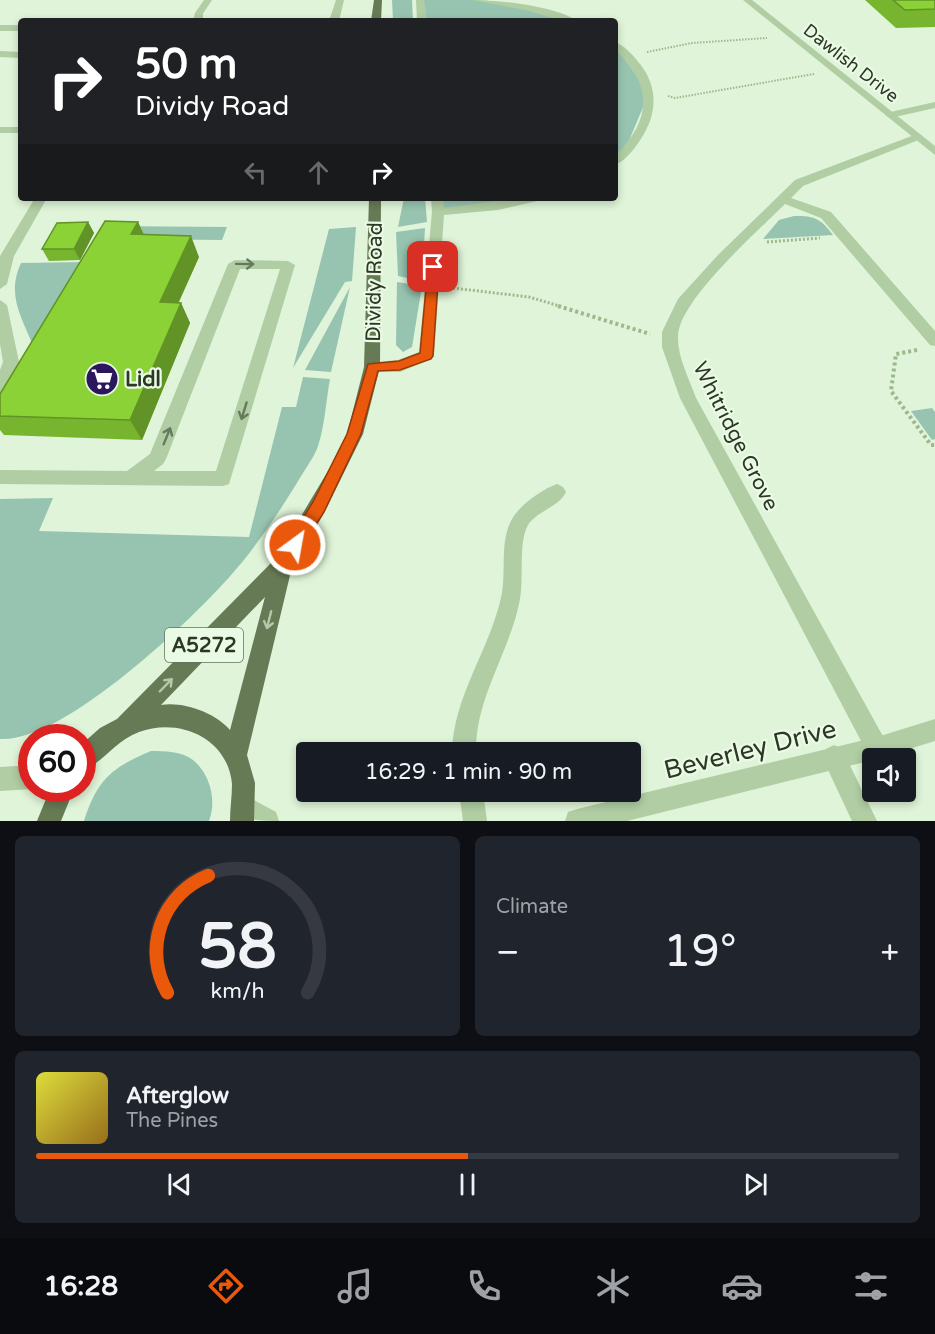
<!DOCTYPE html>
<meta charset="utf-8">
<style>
:root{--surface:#171b24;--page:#20242c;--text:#f1f3f6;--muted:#9ea1a6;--line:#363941;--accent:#ea580c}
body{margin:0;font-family:"Varela Round",sans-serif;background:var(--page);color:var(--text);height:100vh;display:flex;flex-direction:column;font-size:22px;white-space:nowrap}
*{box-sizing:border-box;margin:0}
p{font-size:20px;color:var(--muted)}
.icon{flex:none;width:33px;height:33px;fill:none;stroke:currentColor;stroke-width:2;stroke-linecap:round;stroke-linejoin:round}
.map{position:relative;height:821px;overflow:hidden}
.panel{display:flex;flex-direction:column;gap:15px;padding:15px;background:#0d0f14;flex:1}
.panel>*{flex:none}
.banner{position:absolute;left:18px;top:18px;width:600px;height:183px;border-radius:6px;box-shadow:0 3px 9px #0003;background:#202124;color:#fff;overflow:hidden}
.controls{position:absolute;left:862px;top:748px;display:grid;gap:12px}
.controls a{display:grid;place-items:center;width:54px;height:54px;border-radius:6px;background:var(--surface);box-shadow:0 3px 9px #0003;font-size:30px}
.speed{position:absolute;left:18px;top:724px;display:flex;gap:12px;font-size:30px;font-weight:700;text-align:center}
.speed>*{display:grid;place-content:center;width:78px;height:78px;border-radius:50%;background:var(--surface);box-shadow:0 3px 9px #0003;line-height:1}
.speed .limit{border:9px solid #d22;background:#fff;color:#111}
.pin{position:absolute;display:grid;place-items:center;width:51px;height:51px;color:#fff;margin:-26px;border-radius:12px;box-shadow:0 3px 9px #0006}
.me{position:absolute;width:66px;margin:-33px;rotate:32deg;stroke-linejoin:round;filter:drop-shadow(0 0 4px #0008)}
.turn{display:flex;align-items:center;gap:21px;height:126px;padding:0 18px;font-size:27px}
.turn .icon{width:78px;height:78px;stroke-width:2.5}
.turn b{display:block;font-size:42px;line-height:51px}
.lanes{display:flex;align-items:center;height:57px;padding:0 18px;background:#0003;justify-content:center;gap:30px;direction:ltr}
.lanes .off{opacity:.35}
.big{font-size:45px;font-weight:600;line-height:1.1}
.panel .widget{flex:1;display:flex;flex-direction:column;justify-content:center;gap:9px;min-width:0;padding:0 21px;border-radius:9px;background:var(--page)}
.panel .dial{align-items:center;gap:0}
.dial svg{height:156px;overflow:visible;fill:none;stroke:var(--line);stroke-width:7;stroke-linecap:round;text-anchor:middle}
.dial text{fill:var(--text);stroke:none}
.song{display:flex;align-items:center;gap:18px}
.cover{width:72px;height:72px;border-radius:9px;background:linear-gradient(135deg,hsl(60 70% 55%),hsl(40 70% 35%))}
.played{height:6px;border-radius:3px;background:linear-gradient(90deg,var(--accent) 50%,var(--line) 50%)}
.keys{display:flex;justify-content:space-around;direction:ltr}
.heat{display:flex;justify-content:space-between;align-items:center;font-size:33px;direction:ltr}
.panel .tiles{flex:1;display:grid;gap:15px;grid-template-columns:1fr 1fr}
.widget:last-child{grid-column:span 2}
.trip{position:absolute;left:296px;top:742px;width:345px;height:60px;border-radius:6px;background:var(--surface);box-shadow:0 3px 9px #0003;font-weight:600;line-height:60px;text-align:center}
.tabs{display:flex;height:96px;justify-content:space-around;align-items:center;background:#090b0e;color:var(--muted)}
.tabs .icon{width:42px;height:42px}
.tabs .on{color:var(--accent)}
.tabs b{font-size:27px;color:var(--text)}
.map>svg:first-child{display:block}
.green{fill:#97c4b0}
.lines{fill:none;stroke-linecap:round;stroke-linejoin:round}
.path-far2{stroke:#9cb98d;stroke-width:2;stroke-dasharray:1.5 1.5;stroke-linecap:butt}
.path-far1{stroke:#9cb98d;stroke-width:3;stroke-dasharray:2 2;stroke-linecap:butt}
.path{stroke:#9cb98d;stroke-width:4;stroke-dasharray:3 3;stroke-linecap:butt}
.service{fill:#b0cda3;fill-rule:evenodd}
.minor{fill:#b0cda3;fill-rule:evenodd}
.tertiary{fill:#b0cda3;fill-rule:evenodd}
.primary{fill:#667b55;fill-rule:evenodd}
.wall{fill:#78b52f}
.shaded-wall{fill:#619326}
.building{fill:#8bd237;stroke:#619326;stroke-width:1.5}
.oneway{stroke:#687a5e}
.oneway2{stroke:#b5c8ab}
.route{fill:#ea580c;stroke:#983908;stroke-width:1.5}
.labels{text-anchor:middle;stroke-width:4.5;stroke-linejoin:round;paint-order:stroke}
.far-street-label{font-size:18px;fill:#2e3726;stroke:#eafbe5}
.shield{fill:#eafbe5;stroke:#66725f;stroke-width:1.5}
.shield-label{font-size:20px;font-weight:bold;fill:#2e3726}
.street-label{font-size:21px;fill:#2e3726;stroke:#eafbe5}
.poi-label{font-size:21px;font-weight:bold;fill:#2e3726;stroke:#eafbe5;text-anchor:start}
.near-street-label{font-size:26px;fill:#2e3726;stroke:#eafbe5}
</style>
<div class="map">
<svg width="935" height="821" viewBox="0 0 935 821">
<rect width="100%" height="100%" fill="#dff4d8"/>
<path class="green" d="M392 0H412L413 21H393Z
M420 0H476L507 4 572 21H421Z
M615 45 649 93 623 155 615 159Z
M404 198H425L427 222 398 227Z
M437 198H517L438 212Z
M794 216C815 216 820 218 833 235L763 239 779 220Z
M105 226 227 227 222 240 114 239 34 348C22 317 6 296 21 263L87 262Z
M356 227 352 281 345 282 293 368 329 229Z
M425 228 422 281 398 276 396 232Z
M397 282 422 286 412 347 403 352 396 345Z
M350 287 331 372 305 370Z
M303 377 330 379C326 400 325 425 318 446 315 455 308 465 303 473 282 508 259 543 232 574 192 620 63 743 0 739V499L53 498 39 531 249 537 282 407H296Z
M932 408 935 412V439L932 440 911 411Z
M151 751C165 751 181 751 193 760 210 774 217 800 209 821H84C97 780 112 767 151 751Z"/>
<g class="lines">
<path class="path-far2" d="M647 52 692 43 767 38
M668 96 675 98 814 74"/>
<path class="path-far1" d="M767 242 820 238
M453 288 529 297 563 307"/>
<path class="path" d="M558 306 650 334
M917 350 896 354 891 391 931 445H935"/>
<path class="service" d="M204 0H212L202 15H196L195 13Z
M336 0H344L339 21H329Z
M0 51 21 52V58L0 57Z
M235 260 288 261 295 265 229 484 223 486 0 484V470L127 471 150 454 228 264ZM240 269H280L216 471H154L163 464 166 459Z"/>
<path class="minor" d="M416 0H424L427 21H417Z
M472 0C497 0 556 6 577 21H562L530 11Z
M199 10 203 13V21H193L195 13Z
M0 25H21V31H0Z
M615 42C625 46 633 55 640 64 661 91 656 120 636 146 631 153 623 162 615 165V155C652 121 653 84 615 50Z
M935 102V108L890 118 885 115 886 113Z
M0 127H21V133H0Z
M917 134 921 135V139L803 186 791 198 831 212 935 331V346L930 345 821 218 785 204C759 230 679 300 678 336 677 356 689 378 696 398L885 740 888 748 885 756 878 759 869 756 680 398 662 347V332L678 299 718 255 795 180Z
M35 198H47L14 256 7 284 0 289V256Z
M431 198H443L444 208 517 198H539L537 201 498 210 444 215 434 355 431 359 400 372 366 371 364 367 366 363 398 360 419 352 432 212Z
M0 300 7 305 19 362 8 391 6 395 0 397V370L3 362 0 344Z
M557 484 563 487 566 492C559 507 537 511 528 525 518 542 524 579 520 599 510 653 475 697 476 753H452C453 695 491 649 502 593 506 569 500 543 511 521 519 505 541 490 557 484Z
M834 745 842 749 877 821H852L822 757 826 749Z
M32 765V789L0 791V767Z
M459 792H483L487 821H463Z"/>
<path class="tertiary" d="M743 0H752L935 146V155Z
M935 719V741L873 760 627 821H565L568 812 577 809 877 737Z
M245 795 276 812 279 821C261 821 241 821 233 807L236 798Z"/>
<path class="primary" d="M374 0H382L381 21H371Z
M369 198H381L380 367 363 434 324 513 292 567 247 755 255 783 254 821H230C230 809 232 796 232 784 228 738 179 717 139 732 115 741 103 763 82 771V744L100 728 117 719 276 558 334 461 347 434 364 367ZM265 597 230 730C216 713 183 701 161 705Z
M50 789H74L61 821H37Z"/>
</g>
<path class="wall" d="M865 0H935V27L896 28Z
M88 222 94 233 80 260 49 261 42 249Z
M138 222 144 234 199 257 179 302 181 303 190 323 142 440 4 435 0 430V394Z"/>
<path class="shaded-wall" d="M88 222 94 233 80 260 74 249Z
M138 222 147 243 131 234Z
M191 236 199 257 169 323 160 302Z
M181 303 190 323 142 440 130 420Z"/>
<path class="building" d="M893 0H935V9L905 10Z
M105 221 138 222 131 234 191 236 160 302 181 303 130 420 0 416V394Z
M88 222 74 249H42L57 223Z"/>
<defs><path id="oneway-shaft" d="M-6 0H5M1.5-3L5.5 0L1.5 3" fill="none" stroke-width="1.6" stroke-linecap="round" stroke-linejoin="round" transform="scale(1.5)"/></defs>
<g class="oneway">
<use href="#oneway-shaft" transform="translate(245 264) rotate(1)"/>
<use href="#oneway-shaft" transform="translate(244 411) rotate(107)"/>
<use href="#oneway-shaft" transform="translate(167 436) rotate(-68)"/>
</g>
<g class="oneway2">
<use href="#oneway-shaft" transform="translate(269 620) rotate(104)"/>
<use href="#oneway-shaft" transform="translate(166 685) rotate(-46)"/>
</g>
<path class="route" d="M433 264 439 267 433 356 431 359 400 370 378 371 361 434 324 512 300 550 295 552 289 550 287 545 289 540 313 502 347 434 368 364 399 361 420 353 428 267Z"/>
<defs>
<g id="supermarket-disc" transform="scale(1.725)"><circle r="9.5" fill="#2b175d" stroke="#eafbe5"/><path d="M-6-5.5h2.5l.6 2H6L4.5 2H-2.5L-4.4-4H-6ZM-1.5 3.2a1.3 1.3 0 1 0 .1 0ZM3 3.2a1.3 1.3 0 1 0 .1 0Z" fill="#fff"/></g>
</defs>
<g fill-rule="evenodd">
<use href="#supermarket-disc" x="102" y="379"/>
</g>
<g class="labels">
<g class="far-street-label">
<text transform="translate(851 63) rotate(38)" y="6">Dawlish Drive</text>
</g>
<rect class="shield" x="165" y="628" width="78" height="34" rx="4.5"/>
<g class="shield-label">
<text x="204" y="652">A5272</text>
</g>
<g class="street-label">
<text transform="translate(374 282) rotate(-89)" y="7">Dividy Road</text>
<text transform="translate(736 436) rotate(63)" y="7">Whitridge Grove</text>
</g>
<g class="poi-label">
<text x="125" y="386">Lidl</text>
</g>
<g class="near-street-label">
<text transform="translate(750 749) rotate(-14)" y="9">Beverley Drive</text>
</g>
</g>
</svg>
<div class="controls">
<a><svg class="icon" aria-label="sound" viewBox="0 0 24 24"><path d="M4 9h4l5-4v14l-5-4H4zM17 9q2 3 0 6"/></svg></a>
</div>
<div class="speed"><div class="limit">60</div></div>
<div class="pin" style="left:433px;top:267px;background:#d93025"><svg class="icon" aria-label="arrive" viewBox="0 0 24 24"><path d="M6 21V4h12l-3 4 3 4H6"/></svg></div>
<svg class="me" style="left:295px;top:545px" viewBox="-20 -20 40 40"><circle r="17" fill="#ea580c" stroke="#fff" stroke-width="3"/><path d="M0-11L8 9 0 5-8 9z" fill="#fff"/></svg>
<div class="trip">16:29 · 1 min · 90 m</div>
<div class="banner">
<div class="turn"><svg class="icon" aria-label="right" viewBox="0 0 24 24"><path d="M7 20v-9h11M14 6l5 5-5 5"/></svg><div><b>50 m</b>Dividy Road</div></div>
<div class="lanes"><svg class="icon off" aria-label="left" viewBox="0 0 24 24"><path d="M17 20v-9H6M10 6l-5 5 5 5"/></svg><svg class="icon off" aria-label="ahead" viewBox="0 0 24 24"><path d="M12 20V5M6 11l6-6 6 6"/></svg><svg class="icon" aria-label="right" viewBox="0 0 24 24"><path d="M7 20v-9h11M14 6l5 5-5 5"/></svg></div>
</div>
</div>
<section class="panel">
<div class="tiles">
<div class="widget dial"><svg viewBox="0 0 100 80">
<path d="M14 69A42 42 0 1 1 86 69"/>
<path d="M14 69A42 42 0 0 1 35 9" stroke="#ea580c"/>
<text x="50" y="56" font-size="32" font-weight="700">58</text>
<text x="50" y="72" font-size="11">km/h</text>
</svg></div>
<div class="widget"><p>Climate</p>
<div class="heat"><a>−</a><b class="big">19°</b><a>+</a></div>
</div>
<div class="widget">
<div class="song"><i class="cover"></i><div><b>Afterglow</b><p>The Pines</p></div></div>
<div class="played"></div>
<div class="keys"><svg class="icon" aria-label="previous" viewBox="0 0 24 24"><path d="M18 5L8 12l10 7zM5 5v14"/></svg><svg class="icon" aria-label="pause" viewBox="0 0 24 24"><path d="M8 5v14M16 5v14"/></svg><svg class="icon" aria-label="next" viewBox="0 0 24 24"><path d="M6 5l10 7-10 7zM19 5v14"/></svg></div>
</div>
</div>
</section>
<nav class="tabs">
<b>16:28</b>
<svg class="icon on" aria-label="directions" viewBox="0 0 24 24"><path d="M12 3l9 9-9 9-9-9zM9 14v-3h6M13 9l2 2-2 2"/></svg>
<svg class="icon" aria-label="music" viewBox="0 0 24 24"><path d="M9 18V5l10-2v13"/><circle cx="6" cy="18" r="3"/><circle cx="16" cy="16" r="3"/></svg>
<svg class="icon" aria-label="phone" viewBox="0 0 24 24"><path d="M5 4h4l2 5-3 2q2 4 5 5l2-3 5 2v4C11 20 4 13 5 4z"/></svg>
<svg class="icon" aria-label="climate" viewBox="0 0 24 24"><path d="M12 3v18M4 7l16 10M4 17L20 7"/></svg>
<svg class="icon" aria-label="car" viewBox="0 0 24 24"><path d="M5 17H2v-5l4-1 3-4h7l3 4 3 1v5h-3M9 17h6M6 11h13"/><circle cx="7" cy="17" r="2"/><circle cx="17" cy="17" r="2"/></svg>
<svg class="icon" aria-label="filters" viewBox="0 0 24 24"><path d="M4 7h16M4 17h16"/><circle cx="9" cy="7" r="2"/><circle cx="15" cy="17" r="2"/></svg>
</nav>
